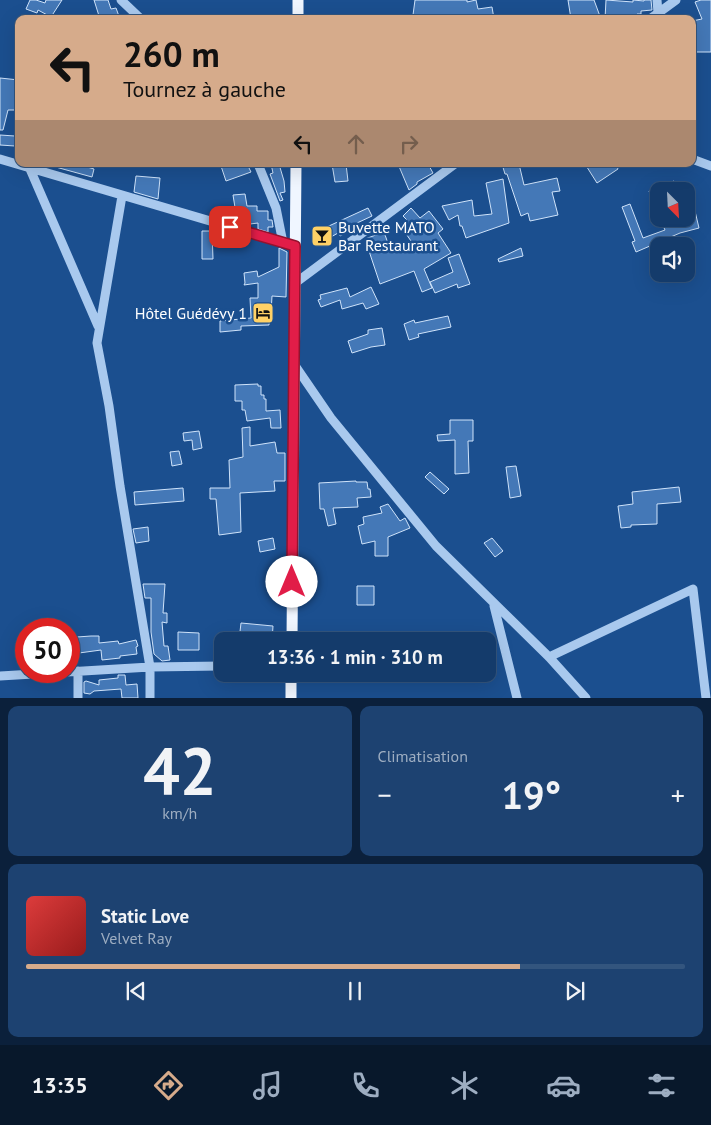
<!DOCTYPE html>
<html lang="fr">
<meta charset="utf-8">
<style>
:root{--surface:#143b6b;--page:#1d4271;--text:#f1f3f6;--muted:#9dadc1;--line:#33557e;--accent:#d6ab8b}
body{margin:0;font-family:"PT Sans",sans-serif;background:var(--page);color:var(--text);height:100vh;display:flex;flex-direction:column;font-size:19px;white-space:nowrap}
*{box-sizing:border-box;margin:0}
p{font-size:16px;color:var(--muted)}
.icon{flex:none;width:28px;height:28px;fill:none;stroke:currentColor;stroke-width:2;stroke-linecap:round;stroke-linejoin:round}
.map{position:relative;height:698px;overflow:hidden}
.details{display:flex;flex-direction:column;gap:8px;padding:8px;background:#0b203b;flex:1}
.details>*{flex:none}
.top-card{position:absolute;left:15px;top:15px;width:681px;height:152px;border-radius:10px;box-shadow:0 5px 20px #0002,0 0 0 1px var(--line);background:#d6ab8b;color:#111;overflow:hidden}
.needle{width:32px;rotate:156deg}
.fabs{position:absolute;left:650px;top:182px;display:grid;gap:10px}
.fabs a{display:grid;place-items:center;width:45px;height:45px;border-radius:10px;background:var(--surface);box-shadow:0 5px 20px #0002,0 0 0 1px var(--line);font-size:25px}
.speed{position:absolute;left:15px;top:618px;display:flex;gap:10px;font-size:25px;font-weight:700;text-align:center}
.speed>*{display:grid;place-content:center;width:65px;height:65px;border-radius:50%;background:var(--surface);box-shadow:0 5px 20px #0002,0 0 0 1px var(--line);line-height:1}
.speed .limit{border:8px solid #d22;background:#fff;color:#111}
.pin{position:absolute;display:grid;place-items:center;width:42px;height:42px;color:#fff;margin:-21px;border-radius:10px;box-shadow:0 2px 8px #0006}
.me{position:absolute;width:55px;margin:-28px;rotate:0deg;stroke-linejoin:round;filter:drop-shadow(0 0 4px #0008)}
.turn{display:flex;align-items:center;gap:18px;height:105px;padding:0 25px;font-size:22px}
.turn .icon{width:65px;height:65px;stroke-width:2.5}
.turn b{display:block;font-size:35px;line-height:42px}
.lanes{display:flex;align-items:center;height:48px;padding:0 25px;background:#0003;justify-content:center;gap:25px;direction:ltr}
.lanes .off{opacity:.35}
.big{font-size:38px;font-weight:800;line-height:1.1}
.details .tile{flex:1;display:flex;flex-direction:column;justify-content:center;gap:8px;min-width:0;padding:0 18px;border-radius:10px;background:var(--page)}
.details .dial{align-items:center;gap:0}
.dial b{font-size:65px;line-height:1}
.song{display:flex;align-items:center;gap:15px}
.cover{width:60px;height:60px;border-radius:8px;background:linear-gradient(135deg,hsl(0 70% 55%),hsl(0 70% 35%))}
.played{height:5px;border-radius:2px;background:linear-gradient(90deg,var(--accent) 75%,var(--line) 75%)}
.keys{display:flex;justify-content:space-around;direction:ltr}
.heat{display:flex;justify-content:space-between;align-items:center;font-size:28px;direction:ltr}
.details .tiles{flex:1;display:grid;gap:8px;grid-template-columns:1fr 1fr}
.tile:last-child{grid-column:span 2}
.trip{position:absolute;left:214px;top:632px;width:282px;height:50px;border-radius:10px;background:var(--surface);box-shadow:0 5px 20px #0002,0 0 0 1px var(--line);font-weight:800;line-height:50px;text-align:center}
.menu{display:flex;height:80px;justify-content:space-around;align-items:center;background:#08182b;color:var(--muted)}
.menu .icon{width:35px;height:35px}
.menu .on{color:var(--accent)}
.menu b{font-size:22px;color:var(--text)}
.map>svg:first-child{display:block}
.building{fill:#4478b7;stroke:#cfe3fa}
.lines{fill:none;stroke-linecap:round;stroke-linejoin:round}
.minor{stroke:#a9c9ee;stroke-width:9}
.major{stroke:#f0f6ff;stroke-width:11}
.route-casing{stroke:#92132f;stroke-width:12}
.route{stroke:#e11d48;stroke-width:9}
.labels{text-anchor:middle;stroke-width:5;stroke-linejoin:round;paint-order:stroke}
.poi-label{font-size:16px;fill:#fff;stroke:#1b4f8f;text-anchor:start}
</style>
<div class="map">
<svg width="711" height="698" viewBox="0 0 711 698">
<rect width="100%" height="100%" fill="#1b4f8f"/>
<path class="building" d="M30 0H36L45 3 46 0H62L51 17 38 10 37 13 26 9Z
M94 0H108L111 9 116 8 120 19H100Z
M415 0H467V2L476 0 478 9 492 7 494 19H439L413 15Z
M568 0H594L601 19H571Z
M606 0 633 2V0L644 1V0H651L652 10 641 11V14H637V19H605Z
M701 0H711V52H692V21L702 19 695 2Z
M0 78 19 80V110H8L3 130H0Z
M0 135 15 136V146L0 145Z
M52 164H77L94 169 92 177 52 166Z
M228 164H247L251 172 226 181 221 166Z
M271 164H279L284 181 285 192 280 193 283 200 280 201 270 174 273 173Z
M332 164H346L348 181 335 182Z
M398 164H428L433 173 417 182V184L409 190Z
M502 164H519L524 185 557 178 560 191 552 192 558 215 530 221 528 213 521 216 507 174H505Z
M585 164H616L618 169 597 183Z
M136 176 160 178 158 199 134 192Z
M503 179 509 223 466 238 462 226H460L458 215 449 220 442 206 472 200 474 216 492 214 486 183Z
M674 181 678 191H659L658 213 649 191Z
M689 186 699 228 680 233 636 252 632 242 635 241 622 207 630 204 643 238 665 230 660 219H686V187Z
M245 194 247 206H257V211H268V220H272L273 227H268V232L258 229V223L250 224 249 218 237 220 233 195Z
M368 208 372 216 357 223 358 226 340 236 338 233 324 241 318 231Z
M411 208 420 218 429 211 443 229 438 233 451 253 424 269 432 288 422 292 414 271 380 284 365 239 384 232 390 249 411 241 400 225 408 221 403 216Z
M202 231H212L213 259H202Z
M279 248 287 252 286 297 272 296 271 313H269V325L241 326V330L220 332V321L251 318 250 298H258V283L244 285 245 283 244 273 257 271 258 277 279 267Z
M521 248 523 256 499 262 498 259Z
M459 254 470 284 458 288 457 284 435 293 430 282 453 272 448 258Z
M371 287 379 304 366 309 363 303 342 309 340 300 321 307 318 300 321 299 320 295 347 288 350 297Z
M448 316 451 327 418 334 419 337 409 340 404 324 414 320 415 323Z
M382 328 385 345 371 347 352 353 348 341 368 334V330Z
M258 384V386H261V395H264V399H266V411L280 410 281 428H271L270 418 247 421 245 410H242V401H235V385Z
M450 420H473V441H468L469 473 455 474V440L438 441 437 435 450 434Z
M250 427V446L275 442 277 453H285V481H274L275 491 240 493 241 532 219 535 216 499H210V488H230L229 460 243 457 242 428Z
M199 431 202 448 193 450 192 440 184 441 183 433Z
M179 451 182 464 172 466 170 452Z
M516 466 521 496 510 498 506 467Z
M430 472 449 489 444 494 425 477Z
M356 481V482H367L368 489H370L371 497 357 498 358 507 333 508 336 524 328 526 324 509H320L319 483Z
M679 487 681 502 657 504V524L631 525V527L621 528 618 506 633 504 632 492Z
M183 488 184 501 135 505 134 492Z
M388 504 400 521 405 518 410 528 388 537V556H375V541L362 544 358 526 364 524 363 517 382 513 380 507Z
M148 527 149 541 136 543 133 529Z
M273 538 275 549 260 552 258 541Z
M492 538 503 551 495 557 484 543Z
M143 584H165L163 613H167V623L162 622 164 646H168L170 660 162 661 154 654 151 632V598H145Z
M357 586H374V605H357Z
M241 623 273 626 272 641 239 640Z
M178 632 199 633V650H178Z
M91 636H99V643L118 641 119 644 136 640 138 646 136 647 137 654 120 656V658L102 660 101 650 79 653 77 637Z
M118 675H125L126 685 137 684 138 698H122L121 689 94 691 90 694 84 693V682L86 681 99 685V680L118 678Z"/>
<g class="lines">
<path class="minor" d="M121 0 141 19
M657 0 658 13
M650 19 676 0
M0 159 295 246
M692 159 711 166
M258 164 276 208 283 243
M30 169 98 326
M122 196 97 343 109 406 120 486 150 667V698
M294 284 455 164
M294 364 331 418 436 546 549 657 586 698
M494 606 517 698
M549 657 693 589 706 698
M78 671V698
M0 676 150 667 222 666"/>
<path class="major" d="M298 19V0
M292 641 296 164
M291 698V674"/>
</g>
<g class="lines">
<g class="route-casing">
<path id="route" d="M230 227 295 246 292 582"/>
</g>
<use href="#route" class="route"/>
</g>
<defs>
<g id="bar-square" transform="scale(1.125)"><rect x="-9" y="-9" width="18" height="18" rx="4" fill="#ffd166" stroke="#1b4f8f"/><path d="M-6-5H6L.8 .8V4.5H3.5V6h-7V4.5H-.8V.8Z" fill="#111"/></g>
<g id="hotel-square" transform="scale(1.125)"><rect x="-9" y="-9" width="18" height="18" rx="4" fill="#ffd166" stroke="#1b4f8f"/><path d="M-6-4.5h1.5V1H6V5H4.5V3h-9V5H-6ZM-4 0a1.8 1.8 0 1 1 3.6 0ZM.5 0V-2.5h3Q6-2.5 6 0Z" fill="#111"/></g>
</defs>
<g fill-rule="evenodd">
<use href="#bar-square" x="322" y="236"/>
<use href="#hotel-square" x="263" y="313"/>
</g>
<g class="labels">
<g class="poi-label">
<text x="338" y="233">Buvette MATO<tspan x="338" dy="18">Bar Restaurant</tspan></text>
<text x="247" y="319" text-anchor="end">Hôtel Guédévy 1</text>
</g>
</g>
</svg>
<div class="fabs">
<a><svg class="needle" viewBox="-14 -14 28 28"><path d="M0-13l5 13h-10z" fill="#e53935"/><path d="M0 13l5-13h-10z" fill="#9dadc1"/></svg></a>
<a><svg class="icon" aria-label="sound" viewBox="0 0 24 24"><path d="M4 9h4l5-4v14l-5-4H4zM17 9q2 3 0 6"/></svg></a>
</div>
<div class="speed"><div class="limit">50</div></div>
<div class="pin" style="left:230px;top:227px;background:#d93025"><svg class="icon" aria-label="arrive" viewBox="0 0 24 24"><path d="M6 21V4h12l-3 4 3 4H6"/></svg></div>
<svg class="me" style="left:292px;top:582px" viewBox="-20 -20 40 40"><circle r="19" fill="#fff"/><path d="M0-13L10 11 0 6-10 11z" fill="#e11d48"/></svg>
<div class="trip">13:36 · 1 min · 310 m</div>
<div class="top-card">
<div class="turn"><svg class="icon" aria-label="left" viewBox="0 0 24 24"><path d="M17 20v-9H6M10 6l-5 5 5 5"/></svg><div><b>260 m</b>Tournez à gauche</div></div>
<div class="lanes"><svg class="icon" aria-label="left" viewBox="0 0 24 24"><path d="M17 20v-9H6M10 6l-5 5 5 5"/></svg><svg class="icon off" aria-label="ahead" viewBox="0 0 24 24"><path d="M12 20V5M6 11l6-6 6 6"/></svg><svg class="icon off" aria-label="right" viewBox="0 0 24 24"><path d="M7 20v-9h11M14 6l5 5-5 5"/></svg></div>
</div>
</div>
<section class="details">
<div class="tiles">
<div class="tile dial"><b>42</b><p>km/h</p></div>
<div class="tile"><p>Climatisation</p>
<div class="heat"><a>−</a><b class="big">19°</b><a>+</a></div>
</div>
<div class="tile">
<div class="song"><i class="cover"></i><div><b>Static Love</b><p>Velvet Ray</p></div></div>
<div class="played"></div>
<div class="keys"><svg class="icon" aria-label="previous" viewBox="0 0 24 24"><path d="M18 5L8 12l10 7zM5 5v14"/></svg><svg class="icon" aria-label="pause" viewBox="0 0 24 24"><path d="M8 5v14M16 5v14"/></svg><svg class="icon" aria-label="next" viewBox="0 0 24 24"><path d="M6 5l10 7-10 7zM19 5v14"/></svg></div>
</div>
</div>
</section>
<nav class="menu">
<b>13:35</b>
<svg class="icon on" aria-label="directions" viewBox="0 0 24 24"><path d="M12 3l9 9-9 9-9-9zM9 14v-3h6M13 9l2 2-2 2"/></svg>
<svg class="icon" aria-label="music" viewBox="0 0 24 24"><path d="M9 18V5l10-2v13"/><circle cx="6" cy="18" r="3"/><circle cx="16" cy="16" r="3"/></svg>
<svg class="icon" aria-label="phone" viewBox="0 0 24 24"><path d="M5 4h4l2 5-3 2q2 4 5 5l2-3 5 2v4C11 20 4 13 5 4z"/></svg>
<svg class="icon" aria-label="climate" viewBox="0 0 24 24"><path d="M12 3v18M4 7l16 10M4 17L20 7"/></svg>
<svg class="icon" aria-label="car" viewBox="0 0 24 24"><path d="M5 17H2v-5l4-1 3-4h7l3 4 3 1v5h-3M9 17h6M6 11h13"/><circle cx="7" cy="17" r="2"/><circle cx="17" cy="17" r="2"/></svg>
<svg class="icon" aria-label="filters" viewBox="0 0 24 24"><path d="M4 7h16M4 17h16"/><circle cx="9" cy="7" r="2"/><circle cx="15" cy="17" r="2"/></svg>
</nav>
